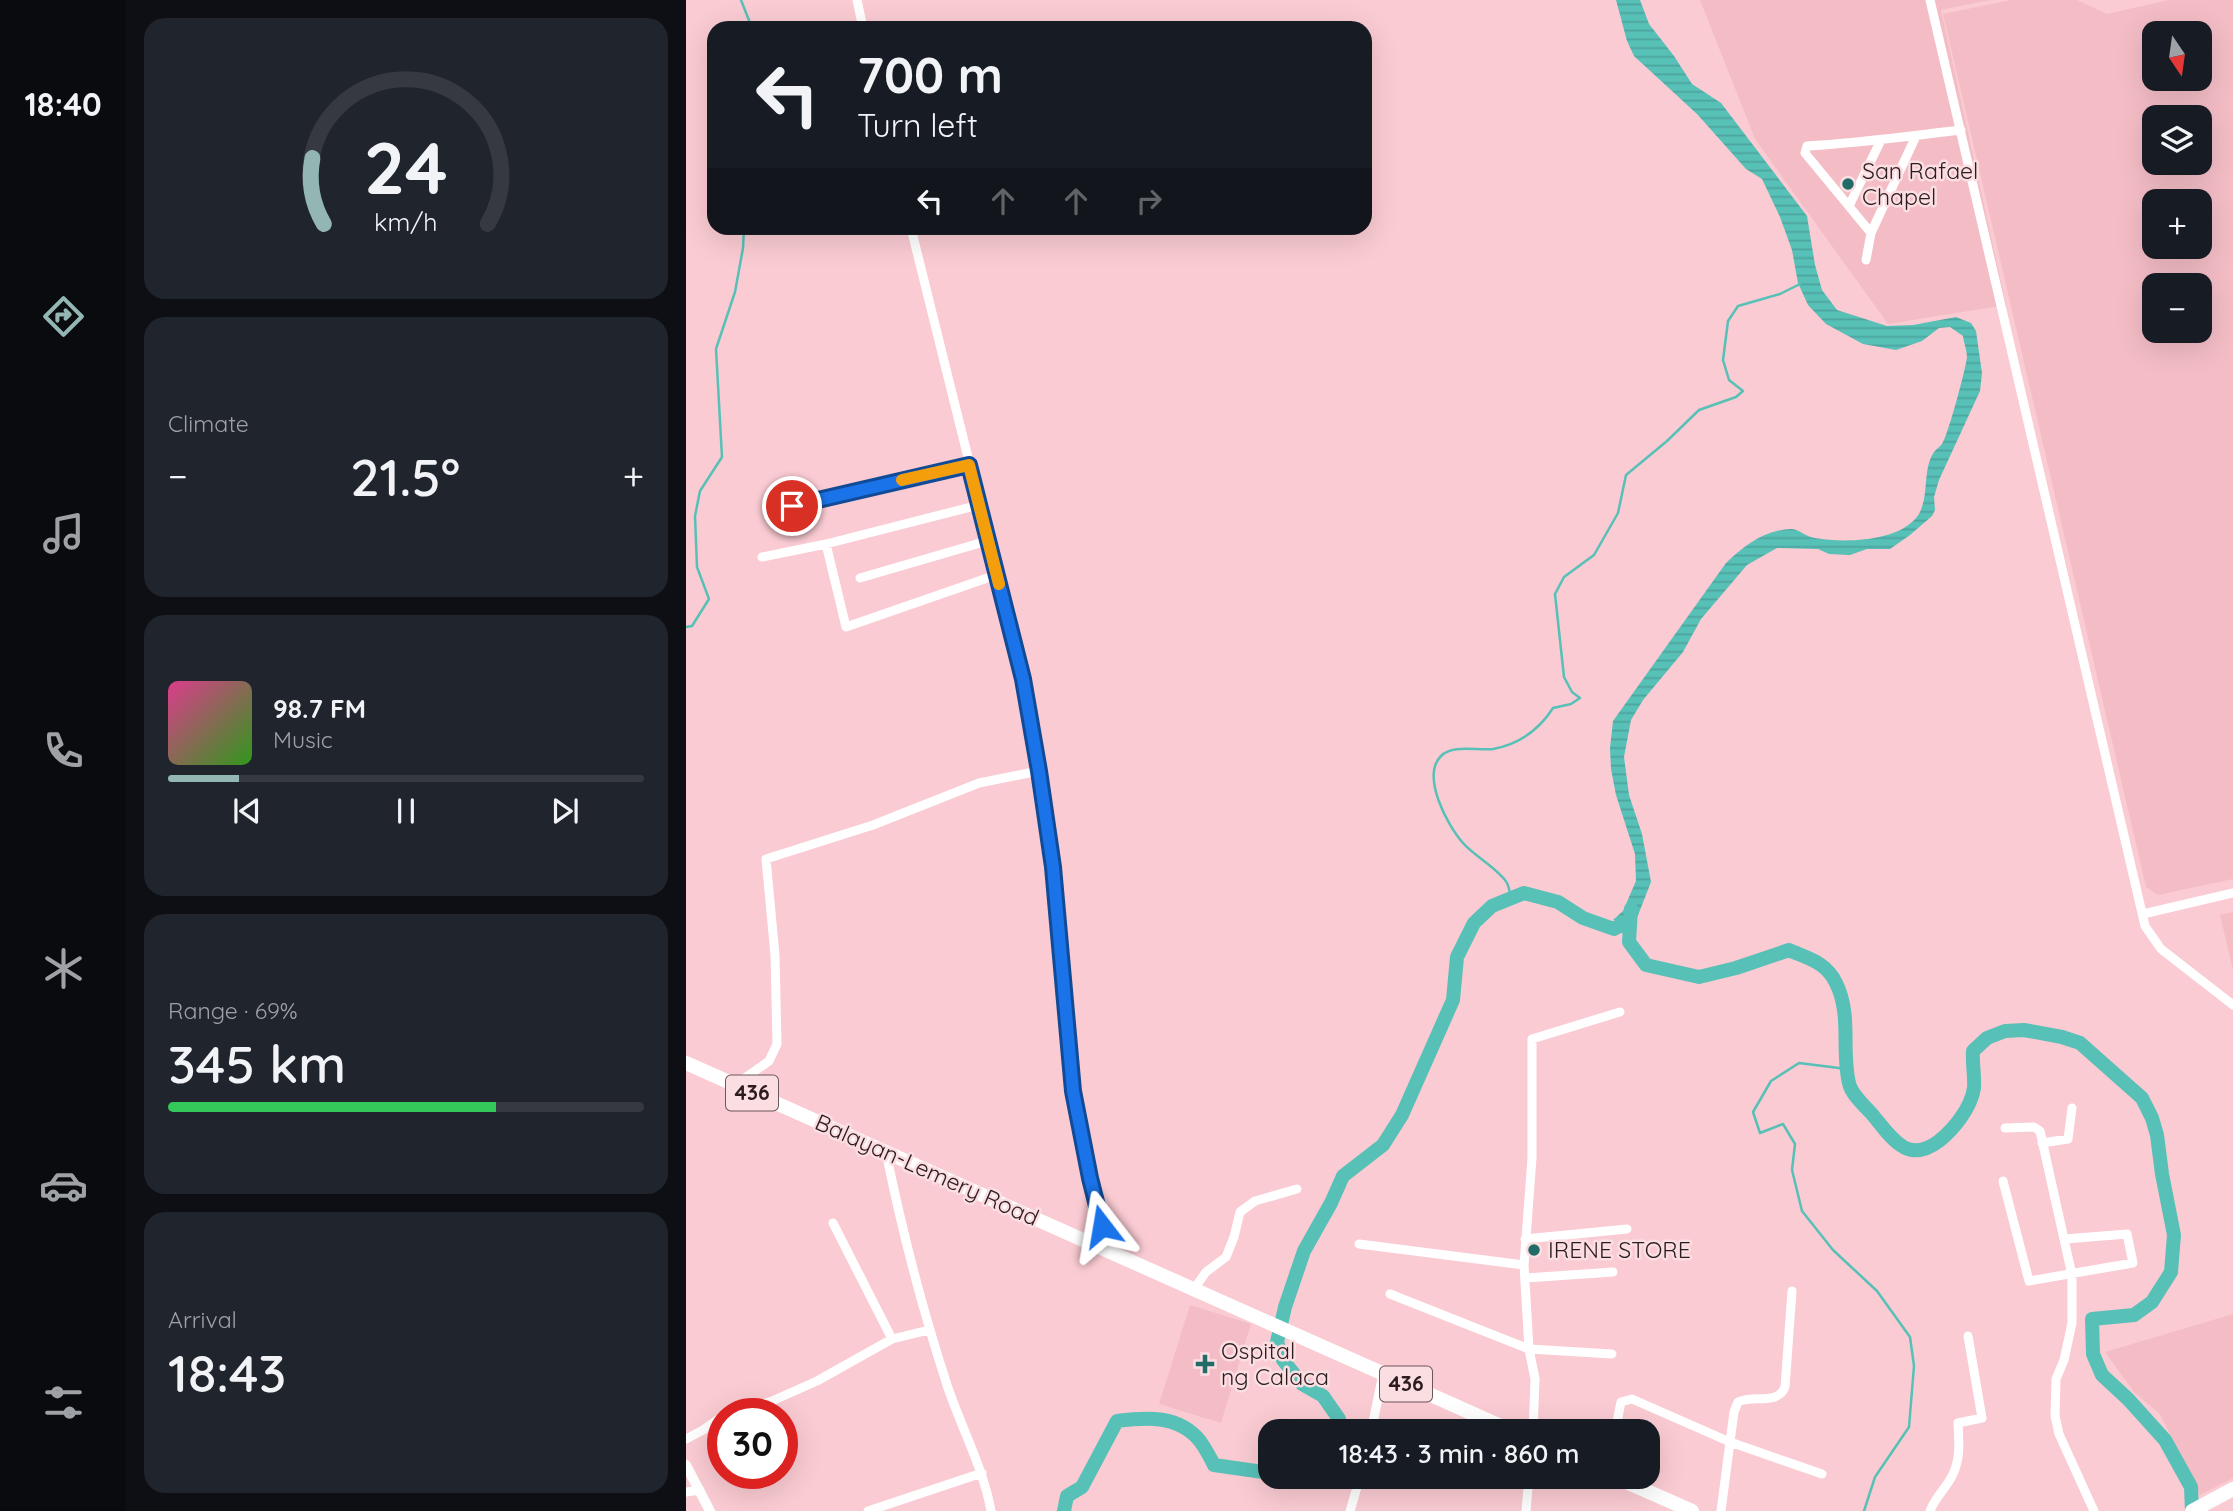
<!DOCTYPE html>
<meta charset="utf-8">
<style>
:root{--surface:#171b24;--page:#20242c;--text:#f1f3f6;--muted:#9ea1a6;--line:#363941;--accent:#93b6b5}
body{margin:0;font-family:Quicksand,sans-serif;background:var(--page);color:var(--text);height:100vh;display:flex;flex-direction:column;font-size:26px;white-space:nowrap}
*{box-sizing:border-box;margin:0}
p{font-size:23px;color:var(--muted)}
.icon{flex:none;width:38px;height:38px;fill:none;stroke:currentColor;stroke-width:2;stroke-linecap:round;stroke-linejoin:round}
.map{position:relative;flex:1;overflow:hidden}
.details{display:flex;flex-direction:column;gap:18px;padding:18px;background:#0d0f14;width:560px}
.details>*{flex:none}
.hud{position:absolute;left:21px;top:21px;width:665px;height:214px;border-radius:21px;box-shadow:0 7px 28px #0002;background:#171b24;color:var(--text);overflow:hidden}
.needle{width:46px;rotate:167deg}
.tools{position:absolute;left:1456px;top:21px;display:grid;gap:14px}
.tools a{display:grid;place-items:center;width:70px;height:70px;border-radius:14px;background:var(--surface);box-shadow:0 7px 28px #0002;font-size:35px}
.speed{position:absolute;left:21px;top:1398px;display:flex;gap:14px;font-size:35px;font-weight:700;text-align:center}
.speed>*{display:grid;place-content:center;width:91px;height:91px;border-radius:50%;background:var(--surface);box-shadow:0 7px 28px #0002;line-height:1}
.speed .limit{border:10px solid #d22;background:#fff;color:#111}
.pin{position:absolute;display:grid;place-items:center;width:60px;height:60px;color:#fff;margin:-30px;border:4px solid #fff;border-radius:50%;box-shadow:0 2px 7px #0007}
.me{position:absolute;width:77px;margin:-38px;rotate:346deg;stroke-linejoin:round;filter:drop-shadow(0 0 5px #0008)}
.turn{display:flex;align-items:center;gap:24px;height:147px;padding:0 35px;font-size:32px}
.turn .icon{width:91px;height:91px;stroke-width:2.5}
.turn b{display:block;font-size:49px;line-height:60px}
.lanes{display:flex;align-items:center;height:66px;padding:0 35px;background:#0003;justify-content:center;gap:35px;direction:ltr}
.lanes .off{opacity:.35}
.big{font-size:52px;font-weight:600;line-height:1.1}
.details .card{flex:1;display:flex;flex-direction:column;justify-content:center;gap:10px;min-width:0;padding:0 24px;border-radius:21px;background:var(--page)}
.details .dial{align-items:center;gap:0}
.dial svg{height:182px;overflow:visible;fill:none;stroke:var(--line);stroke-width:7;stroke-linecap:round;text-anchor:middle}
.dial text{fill:var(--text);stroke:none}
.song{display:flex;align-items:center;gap:21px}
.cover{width:84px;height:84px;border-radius:10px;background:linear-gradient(135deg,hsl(330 70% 55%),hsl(110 70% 35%))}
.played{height:7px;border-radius:4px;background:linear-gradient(90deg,var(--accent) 15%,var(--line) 15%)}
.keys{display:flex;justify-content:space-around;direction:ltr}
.heat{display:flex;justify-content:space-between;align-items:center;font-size:38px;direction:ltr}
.charge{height:10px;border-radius:5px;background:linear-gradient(90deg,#34c759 69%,var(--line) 0)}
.trip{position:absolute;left:572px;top:1419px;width:402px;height:70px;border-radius:21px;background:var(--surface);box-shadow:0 7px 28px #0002;font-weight:600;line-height:70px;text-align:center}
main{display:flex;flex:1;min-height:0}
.tabs{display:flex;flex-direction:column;width:126px;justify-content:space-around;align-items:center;background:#090b0e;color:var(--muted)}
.tabs .icon{width:49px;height:49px}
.tabs .active{color:var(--accent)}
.tabs b{font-size:32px;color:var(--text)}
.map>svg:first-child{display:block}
.built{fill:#f4bdc6;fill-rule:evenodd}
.water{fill:url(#water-rules)}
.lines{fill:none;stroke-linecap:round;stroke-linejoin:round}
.stream{stroke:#57c0b7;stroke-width:2.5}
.river{stroke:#57c0b7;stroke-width:14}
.minor{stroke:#fff;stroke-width:9}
.tertiary{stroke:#fff;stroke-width:10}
.primary{stroke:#fff;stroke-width:14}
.route-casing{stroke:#114b97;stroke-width:18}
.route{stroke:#1a73e8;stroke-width:12}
.slow{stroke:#f59e0b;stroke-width:12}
.poi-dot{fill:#216c66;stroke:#fbdee2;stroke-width:2.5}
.labels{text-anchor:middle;stroke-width:5;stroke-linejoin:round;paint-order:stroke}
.shield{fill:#fbdee2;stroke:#6b565a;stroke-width:2}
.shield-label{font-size:21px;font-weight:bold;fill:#2d1c1f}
.poi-label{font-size:23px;fill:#2d1c1f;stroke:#fbdee2;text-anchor:start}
.street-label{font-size:23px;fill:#2d1c1f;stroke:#fbdee2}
</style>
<main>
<nav class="tabs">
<b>18:40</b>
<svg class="icon active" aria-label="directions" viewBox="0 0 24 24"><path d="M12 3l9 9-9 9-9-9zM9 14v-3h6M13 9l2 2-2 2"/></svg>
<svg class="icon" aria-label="music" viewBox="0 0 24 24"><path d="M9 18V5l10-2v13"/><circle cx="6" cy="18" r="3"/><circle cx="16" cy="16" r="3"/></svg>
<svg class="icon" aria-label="phone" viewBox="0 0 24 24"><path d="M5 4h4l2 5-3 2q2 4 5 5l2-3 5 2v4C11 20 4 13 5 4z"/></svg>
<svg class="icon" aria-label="climate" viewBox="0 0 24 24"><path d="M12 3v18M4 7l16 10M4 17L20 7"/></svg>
<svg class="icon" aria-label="car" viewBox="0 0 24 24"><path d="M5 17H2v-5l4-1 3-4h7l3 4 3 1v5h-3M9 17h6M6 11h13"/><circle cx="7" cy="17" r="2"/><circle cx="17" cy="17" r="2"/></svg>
<svg class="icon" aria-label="filters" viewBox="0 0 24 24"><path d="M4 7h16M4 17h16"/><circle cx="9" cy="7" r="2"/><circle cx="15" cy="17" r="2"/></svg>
</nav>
<section class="details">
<div class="card dial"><svg viewBox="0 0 100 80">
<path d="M14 69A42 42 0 1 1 86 69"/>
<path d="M14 69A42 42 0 0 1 9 40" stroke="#93b6b5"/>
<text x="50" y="56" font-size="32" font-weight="700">24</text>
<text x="50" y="72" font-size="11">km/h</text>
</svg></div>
<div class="card"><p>Climate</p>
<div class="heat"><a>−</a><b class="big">21.5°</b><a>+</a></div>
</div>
<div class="card">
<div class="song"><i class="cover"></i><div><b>98.7 FM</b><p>Music</p></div></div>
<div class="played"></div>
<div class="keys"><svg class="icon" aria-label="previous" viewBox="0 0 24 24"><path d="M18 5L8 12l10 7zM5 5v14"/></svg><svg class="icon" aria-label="pause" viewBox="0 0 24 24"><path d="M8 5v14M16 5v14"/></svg><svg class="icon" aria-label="next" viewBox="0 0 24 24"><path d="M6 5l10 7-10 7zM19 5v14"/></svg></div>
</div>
<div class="card"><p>Range · 69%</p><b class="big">345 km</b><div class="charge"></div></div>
<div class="card"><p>Arrival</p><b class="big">18:43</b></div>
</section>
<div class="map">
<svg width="1547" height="1511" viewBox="0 0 1547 1511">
<defs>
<pattern id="water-rules" width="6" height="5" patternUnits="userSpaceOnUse" patternTransform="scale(1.75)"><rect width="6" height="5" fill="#57c0b7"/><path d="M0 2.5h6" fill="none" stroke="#4ca49d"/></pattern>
</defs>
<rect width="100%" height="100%" fill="#facbd2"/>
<path class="built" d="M1014 0H1304L1255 10 1320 305 1202 324 1069 139Z
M1325 0H1391L1421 14 1482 0H1547V879L1472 895 1460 887 1257 14ZM1514 33V79H1468V33ZM1514 117V163H1468V117ZM1514 201V247H1468V201ZM1514 285V331H1468V285Z
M1547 912V970L1534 915Z
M504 1305 565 1324 535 1423 473 1404Z
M1547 1314V1478L1514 1495 1474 1414 1448 1392 1419 1352Z"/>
<path class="water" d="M930 0H954L963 24 988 56 1006 84 1035 103 1121 216 1129 265 1136 290 1151 310 1201 326 1227 325 1270 317 1285 323 1290 331 1296 373 1294 391 1253 480 1248 497 1249 510 1246 516 1224 535 1204 549H1181L1164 555 1143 554 1132 549 1091 548 1061 565 1015 619 997 652 957 700 945 720 938 757 943 795 956 834 965 882 947 928 927 920 937 911 950 881 949 854 930 795 925 769 924 748 927 721 1040 563C1058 546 1078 530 1105 529 1113 529 1120 537 1129 538 1157 543 1210 542 1230 518 1245 500 1235 471 1248 452 1250 449 1254 447 1256 444 1262 436 1280 368 1281 357 1281 351 1278 343 1277 336L1264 327 1253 328 1236 341 1210 350 1177 344 1140 324 1122 305 1112 283 1106 250 1094 217 1076 179 1060 169 1011 114 948 56 941 41Z"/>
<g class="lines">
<path class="stream" d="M55 0 66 28
M0 627 6 626 23 599 11 567 9 516 14 491 36 457 30 349 49 292 57 248 58 228
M825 898C824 893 823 887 821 883 814 870 787 855 777 843 761 825 735 776 755 756 767 744 791 751 807 749 833 744 853 730 867 708L885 704 894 698 886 692 878 677 869 594 878 577 908 555 932 513 940 475 981 441 1013 410 1050 397 1057 391 1043 380 1037 360 1042 321 1052 306 1094 294 1114 284
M1161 1069 1113 1063 1085 1081 1067 1112 1074 1133 1097 1124 1109 1144 1106 1170 1116 1211 1147 1250 1191 1291 1224 1337 1228 1366 1223 1427 1189 1477 1178 1511"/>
<path class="river" d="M945 909 943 942 960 965 1013 977 1050 968 1103 950C1123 959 1140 962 1150 983 1166 1015 1155 1050 1163 1083 1165 1094 1178 1105 1185 1113 1204 1135 1220 1166 1253 1141 1268 1129 1285 1108 1288 1088 1289 1078 1286 1063 1287 1051L1301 1038 1319 1031 1338 1030 1376 1037 1394 1043 1456 1098 1466 1118 1471 1135 1476 1174 1488 1235 1485 1272 1466 1302 1448 1315 1406 1319 1407 1354 1416 1375 1442 1399 1479 1440 1505 1487 1506 1511
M654 1432 653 1419 637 1396 616 1384 597 1360 591 1342 599 1307 618 1251 645 1203 657 1176 697 1145 716 1115 767 1000 771 957 788 923 806 906 838 893 872 902 897 918 928 929 944 920
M609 1477H616
M378 1511 381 1496 396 1487 431 1421C461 1417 493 1415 514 1441 519 1448 524 1457 528 1465L584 1473"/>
<path class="minor" d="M171 0 177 28
M1244 0 1459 926 1475 949 1547 1005
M1230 136 1185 233 1119 153 1121 146C1173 143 1223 136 1275 130
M1163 206 1195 140
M225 228 337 679 357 793 367 868 387 1091 404 1178 422 1250
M1180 260 1185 233
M81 512 283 465
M140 544 160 627 310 575
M76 557 140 544 293 505
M174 578 301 541
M1457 914 1547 893
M49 1085 83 1061 91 1044 89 955 80 859 187 825 293 783 353 771
M1319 1128 1348 1127 1354 1131 1386 1275V1323L1378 1360 1370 1379 1369 1416 1373 1434 1408 1511
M1356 1143 1382 1139 1386 1108
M200 1152C216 1231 236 1308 261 1385 275 1427 297 1467 305 1511
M1317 1181 1343 1281 1447 1263 1441 1234 1379 1239
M147 1223 206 1339
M839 1239 941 1229
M673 1244 838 1265
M840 1278 927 1272
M508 1289 520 1272 540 1257 548 1237 554 1212 569 1201 611 1189
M704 1294 843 1349 926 1354
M45 1414 86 1401 131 1381 206 1339 243 1330
M685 1432 697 1374
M847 1432 849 1379 843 1349 838 1265 846 1158V1039L934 1012
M929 1432 935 1402 946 1399 1044 1442 1048 1412 1052 1402C1068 1394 1091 1406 1099 1387L1106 1291
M0 1439 17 1430 37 1416
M0 1492 14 1490
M182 1511 296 1473
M664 1511 674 1477
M840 1511 843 1477
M1035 1511 1044 1442 1136 1474
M1244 1511C1249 1498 1258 1490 1265 1478 1275 1460 1273 1443 1272 1423L1296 1418 1282 1336"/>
<path class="tertiary" d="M0 1465 24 1511"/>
<path class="primary" d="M0 1063 828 1432
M929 1477 1006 1511
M1506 1511 1547 1489"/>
</g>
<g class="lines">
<g class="route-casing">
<path id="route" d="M106 506 283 465 337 679 353 771 367 867 387 1091 404 1178 416 1226"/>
</g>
<use href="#route" class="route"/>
<path class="slow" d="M216 480 283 465 313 584"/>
</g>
<g class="poi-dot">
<circle cx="1162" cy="184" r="7"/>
<circle cx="848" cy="1250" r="7"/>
<path d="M515.5 1353.5h7v7h7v7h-7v7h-7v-7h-7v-7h7z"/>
</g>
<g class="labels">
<g class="shield">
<rect x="40" y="1075.5" width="52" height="35" rx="5"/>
<rect x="694" y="1366.5" width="52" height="35" rx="5"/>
</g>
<g class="shield-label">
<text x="66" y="1100">436</text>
<text x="720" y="1391">436</text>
</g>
<g class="poi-label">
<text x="1176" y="179">San Rafael<tspan x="1176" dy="26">Chapel</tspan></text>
<text x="862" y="1258">IRENE STORE</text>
<text x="535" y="1359">Ospital<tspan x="535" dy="26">ng Calaca</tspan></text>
</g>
<g class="street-label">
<text transform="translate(241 1170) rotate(24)" y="8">Balayan-Lemery Road</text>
</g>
</g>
</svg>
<div class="tools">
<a><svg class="needle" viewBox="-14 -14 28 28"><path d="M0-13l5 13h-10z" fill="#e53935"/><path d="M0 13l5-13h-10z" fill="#9ea1a6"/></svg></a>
<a><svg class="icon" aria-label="layers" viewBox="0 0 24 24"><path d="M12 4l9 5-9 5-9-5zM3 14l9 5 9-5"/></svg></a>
<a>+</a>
<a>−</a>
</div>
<div class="speed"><div class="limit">30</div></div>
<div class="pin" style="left:106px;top:506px;background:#d93025"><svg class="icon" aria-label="arrive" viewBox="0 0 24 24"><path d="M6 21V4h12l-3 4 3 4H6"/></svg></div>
<svg class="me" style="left:416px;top:1226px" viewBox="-20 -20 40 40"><path d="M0-17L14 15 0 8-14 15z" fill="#1a73e8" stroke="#fff" stroke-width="4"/></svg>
<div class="trip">18:43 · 3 min · 860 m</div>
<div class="hud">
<div class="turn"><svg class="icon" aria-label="left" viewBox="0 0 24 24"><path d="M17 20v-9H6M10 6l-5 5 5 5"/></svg><div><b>700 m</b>Turn left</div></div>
<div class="lanes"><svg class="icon" aria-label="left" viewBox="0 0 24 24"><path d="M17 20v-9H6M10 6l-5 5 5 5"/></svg><svg class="icon off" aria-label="ahead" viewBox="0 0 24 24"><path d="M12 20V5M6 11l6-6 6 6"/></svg><svg class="icon off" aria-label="ahead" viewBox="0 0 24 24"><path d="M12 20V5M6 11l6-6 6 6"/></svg><svg class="icon off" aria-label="right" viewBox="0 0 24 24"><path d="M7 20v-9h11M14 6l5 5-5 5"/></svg></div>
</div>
</div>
</main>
